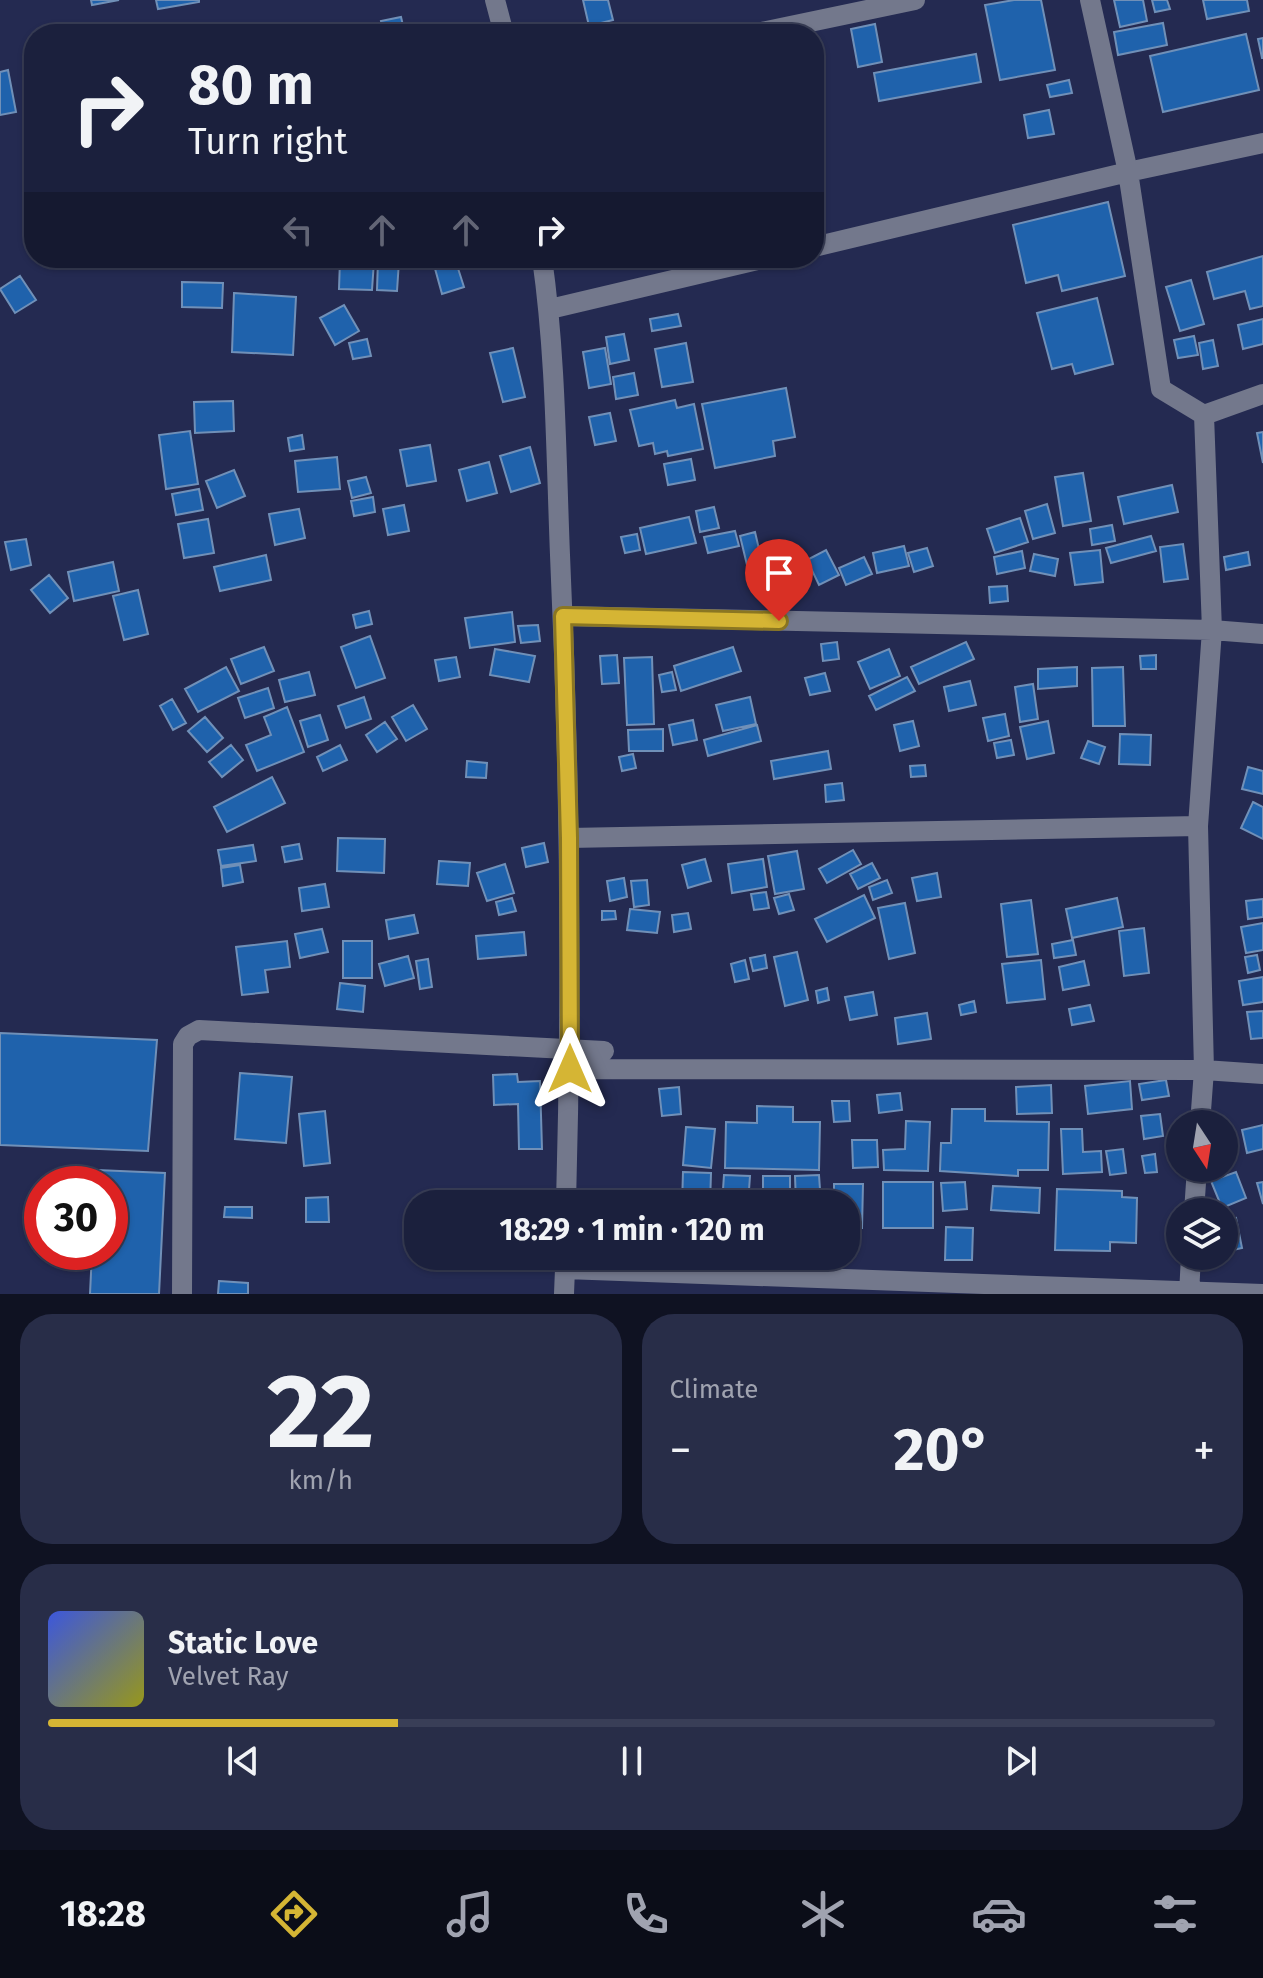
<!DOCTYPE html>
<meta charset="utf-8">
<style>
:root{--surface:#1b203d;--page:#282d48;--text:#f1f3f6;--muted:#a0a3b0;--line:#393e57;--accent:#d5b534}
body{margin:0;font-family:"Fira Sans",sans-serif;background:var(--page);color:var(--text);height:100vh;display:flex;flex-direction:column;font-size:30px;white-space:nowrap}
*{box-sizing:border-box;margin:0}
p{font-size:26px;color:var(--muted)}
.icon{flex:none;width:44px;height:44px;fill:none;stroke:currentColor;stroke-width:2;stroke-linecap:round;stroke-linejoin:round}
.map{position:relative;height:1294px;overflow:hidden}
.panel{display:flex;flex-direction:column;gap:20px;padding:20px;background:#0f1222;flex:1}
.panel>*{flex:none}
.top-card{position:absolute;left:24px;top:24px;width:800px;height:244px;border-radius:32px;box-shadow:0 2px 6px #0004,0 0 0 2px var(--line);background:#1b203d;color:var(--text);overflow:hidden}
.needle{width:52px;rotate:168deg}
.tools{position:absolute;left:1166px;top:1110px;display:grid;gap:16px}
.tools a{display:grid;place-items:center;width:72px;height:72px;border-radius:50%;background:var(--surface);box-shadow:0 2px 6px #0004,0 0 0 2px var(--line);font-size:40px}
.speed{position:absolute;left:24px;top:1166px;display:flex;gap:16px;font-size:40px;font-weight:700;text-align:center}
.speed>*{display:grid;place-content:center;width:104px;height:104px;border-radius:50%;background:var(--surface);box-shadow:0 2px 6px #0004,0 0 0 2px var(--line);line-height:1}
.speed .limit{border:12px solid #d22;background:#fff;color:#111}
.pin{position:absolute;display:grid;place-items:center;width:68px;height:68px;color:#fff;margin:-82px -34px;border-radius:50% 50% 50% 0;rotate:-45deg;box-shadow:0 0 8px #0007}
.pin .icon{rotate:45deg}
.me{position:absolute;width:88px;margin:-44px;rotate:0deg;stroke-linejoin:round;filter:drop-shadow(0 0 6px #0008)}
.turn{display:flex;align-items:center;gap:28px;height:168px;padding:0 32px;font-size:36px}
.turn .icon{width:104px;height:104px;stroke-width:2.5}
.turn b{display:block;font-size:56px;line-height:68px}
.lanes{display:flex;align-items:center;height:76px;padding:0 32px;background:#0003;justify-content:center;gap:40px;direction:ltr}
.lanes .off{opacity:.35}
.big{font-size:60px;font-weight:700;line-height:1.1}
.panel .widget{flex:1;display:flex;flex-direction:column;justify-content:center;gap:12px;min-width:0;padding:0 28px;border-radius:32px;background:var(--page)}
.panel .dial{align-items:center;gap:0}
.dial b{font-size:104px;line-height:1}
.song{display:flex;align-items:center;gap:24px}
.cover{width:96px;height:96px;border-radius:12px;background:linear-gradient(135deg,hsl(230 70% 55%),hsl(60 70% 35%))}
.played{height:8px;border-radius:4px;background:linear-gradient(90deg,var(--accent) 30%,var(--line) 30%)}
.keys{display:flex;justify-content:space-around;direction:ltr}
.heat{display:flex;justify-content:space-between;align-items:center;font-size:44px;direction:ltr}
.panel .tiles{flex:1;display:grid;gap:20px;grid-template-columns:1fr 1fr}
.widget:last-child{grid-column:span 2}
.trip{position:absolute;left:404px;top:1190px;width:456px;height:80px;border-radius:32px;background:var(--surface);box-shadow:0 2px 6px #0004,0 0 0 2px var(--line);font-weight:700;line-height:80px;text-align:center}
.tabs{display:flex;height:128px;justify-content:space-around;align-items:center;background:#0b0d18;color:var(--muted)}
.tabs .icon{width:56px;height:56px}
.tabs .current{color:var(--accent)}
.tabs b{font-size:36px;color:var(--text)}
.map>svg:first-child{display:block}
.building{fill:#1f62ac;stroke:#7090b8;stroke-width:2}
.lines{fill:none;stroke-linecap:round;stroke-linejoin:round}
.minor{stroke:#73788c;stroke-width:20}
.route-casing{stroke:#8a7622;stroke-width:20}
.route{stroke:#d5b534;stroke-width:14}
</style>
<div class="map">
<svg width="1263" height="1294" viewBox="0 0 1263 1294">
<rect width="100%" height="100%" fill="#242a51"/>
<path class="building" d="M91 0H119L92 5Z
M156 0H199V2L158 9Z
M583 0H608L613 20 589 26Z
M1014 0H1041L1055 70 1000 80 985 5Z
M1114 0H1143L1147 21 1120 27Z
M1152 0H1167L1170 9 1155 12Z
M1203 0H1247L1249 11 1207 19Z
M401 17 405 34H384L381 21Z
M1163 23 1167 45 1118 55 1114 32Z
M875 24 882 62 858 67 851 29Z
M457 28 458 34H421Z
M1246 34 1259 90 1163 112 1150 56Z
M1263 38V58H1262L1258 39Z
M976 54 981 82 879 101 874 73Z
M8 70 16 112 0 115V72Z
M1069 80 1072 93 1050 97 1047 85Z
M1049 110 1054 134 1028 138 1024 115Z
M1108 202 1125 276 1062 291 1058 275 1026 283 1013 225Z
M1263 256V306L1250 309 1245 291 1214 299 1207 272Z
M455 259 464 287 442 294 434 265Z
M340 260 374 261 372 290 339 289Z
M378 260 399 261 397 291 377 290Z
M20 276 36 300 15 313 0 289Z
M1191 280 1204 324 1180 331 1166 287Z
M182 282 223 283 222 308 182 307Z
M234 293 296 297 293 355 232 352Z
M1097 298 1113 364 1075 374 1072 364 1052 369 1037 313Z
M344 305 359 331 335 345 320 318Z
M678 314 681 326 652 331 650 319Z
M1263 319V344L1243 349 1238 325Z
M624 334 629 360 610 364 606 337Z
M1194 336 1198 355 1178 358 1174 340Z
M367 339 371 356 353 359 349 343Z
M1213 340 1218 366 1203 369 1199 343Z
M686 343 693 382 662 387 655 349Z
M513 348 525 397 503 402 490 353Z
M605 348 611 384 589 388 583 352Z
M634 373 638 395 616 399 613 377Z
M786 388 795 437 773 441 775 456 715 468 702 404Z
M675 400 677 408 694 404 703 449 668 456 667 451 655 454 653 443 639 446 630 410Z
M233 401 234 431 195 433 194 402Z
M610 413 616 441 595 445 589 417Z
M190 431 198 484 166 489 159 435Z
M1263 432V463L1257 433Z
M302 435 304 449 290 451 288 438Z
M430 445 436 481 407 486 400 450Z
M530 447 540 483 511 492 500 456Z
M337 457 340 489 298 492 295 461Z
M691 459 695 480 668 485 664 464Z
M489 462 497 493 467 501 459 470Z
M234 470 245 496 217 508 206 481Z
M1083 473 1091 521 1063 526 1055 477Z
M366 477 371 493 352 498 348 481Z
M1172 485 1178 512 1124 524 1118 497Z
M199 489 203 510 176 515 172 494Z
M373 497 375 512 354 516 351 501Z
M1047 504 1055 533 1033 539 1025 511Z
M404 505 409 531 388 535 383 509Z
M714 507 719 528 700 532 696 511Z
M299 509 305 538 275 545 269 514Z
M689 517 696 543 646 554 640 528Z
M1020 518 1028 542 995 553 987 529Z
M208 519 214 553 184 558 178 524Z
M1112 525 1115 541 1092 545 1090 529Z
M735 531 739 546 708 553 704 537Z
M755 532 763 566 748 569 740 536Z
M637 534 640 550 625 553 621 537Z
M1151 536 1156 551 1111 563 1106 548Z
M26 539 31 565 11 570 5 542Z
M1183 544 1188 579 1164 582 1160 547Z
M904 546 909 566 877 573 873 553Z
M927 548 933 566 914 572 908 553Z
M826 550 839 575 819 585 807 560Z
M1100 550 1103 582 1075 585 1070 553Z
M1022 551 1025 568 997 574 994 557Z
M1248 552 1250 565 1226 570 1224 557Z
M1034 554 1058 559 1055 576 1030 571Z
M266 555 271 580 220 591 214 567Z
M864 557 872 574 846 585 839 568Z
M113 562 119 591 74 601 68 572Z
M49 575 68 598 50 613 31 590Z
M1007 586 1008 601 990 603 989 587Z
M138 590 148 634 124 640 113 596Z
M369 611 372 624 356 628 353 615Z
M512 612 515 642 470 648 465 618Z
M538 625 540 641 521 643 518 626Z
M370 636 385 678 356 688 341 647Z
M837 642 839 659 823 661 821 644Z
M966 642 974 659 919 684 911 667Z
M264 647 274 671 241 684 231 659Z
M733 647 741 671 681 691 674 666Z
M495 649 535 656 529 682 490 675Z
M889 649 900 676 870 689 858 662Z
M617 655 619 683 602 684 600 656Z
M1156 655V669H1141L1140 656Z
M456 657 460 677 439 681 435 660Z
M652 657 654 724 627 725 624 658Z
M226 667 239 691 198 712 185 689Z
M1077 667V686L1038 689V669Z
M1123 667 1125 726H1093L1092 668Z
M309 672 315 695 285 702 279 680Z
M672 672 676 690 662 692 659 675Z
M825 673 830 691 810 695 805 678Z
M907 677 915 691 876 710 869 696Z
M970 681 976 705 949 711 944 687Z
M1033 684 1038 719 1020 722 1015 687Z
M268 688 274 708 245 718 238 698Z
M364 697 371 719 346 728 338 706Z
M750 697 756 724 723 731 716 705Z
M172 699 186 723 173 730 160 706Z
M413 705 427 729 406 741 392 717Z
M287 707 304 752 257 771 246 745 271 735 264 717Z
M1005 714 1009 736 988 741 983 718Z
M320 715 328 740 308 747 300 721Z
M205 717 223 738 207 752 188 731Z
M693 720 697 740 673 745 669 725Z
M913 721 919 746 900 751 894 725Z
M1048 721 1054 753 1027 759 1020 727Z
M385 722 397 739 377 752 366 735Z
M757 725 761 741 708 756 704 740Z
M663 729V751H629L628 730Z
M1120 734 1151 735 1150 765 1119 764Z
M1011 740 1014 755 997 758 994 743Z
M1088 741 1105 747 1099 764 1081 758Z
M231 745 243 760 222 777 209 762Z
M340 745 347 760 323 771 317 757Z
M828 751 831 769 774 779 771 761Z
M633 754 636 768 622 771 619 757Z
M467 761 487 763 486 778 466 777Z
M925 765 926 776 911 777 910 766Z
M1248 767 1263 771V794L1242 789Z
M272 777 285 803 227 832 214 807Z
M842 783 844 800 826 802 825 785Z
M1253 802 1263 807V839L1241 828Z
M338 838 385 839 384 873 337 871Z
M544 843 548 862 526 867 522 848Z
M299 844 302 859 285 862 282 847Z
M253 845 256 861 221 866 218 850Z
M853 850 861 864 827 883 819 869Z
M797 851 804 889 775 894 768 856Z
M705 859 711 881 688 888 682 865Z
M763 859 767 887 732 893 728 864Z
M439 861 470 863 468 886 437 884Z
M872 863 880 878 858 889 850 874Z
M505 864 514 893 487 901 477 873Z
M240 865 243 882 223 886 221 868Z
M937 873 941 897 917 901 912 878Z
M624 878 627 897 610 901 607 881Z
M647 880 649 905 634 907 631 881Z
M887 880 892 893 873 900 869 887Z
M325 884 329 907 302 911 299 888Z
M766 892 769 908 754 910 751 894Z
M789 894 794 910 779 914 774 898Z
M864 895 875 918 827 942 815 919Z
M512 898 516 911 499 915 496 902Z
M1117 898 1123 927 1072 938 1066 909Z
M1263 899V917L1248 919 1246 901Z
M1031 900 1038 954 1007 957 1001 904Z
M905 903 915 953 889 959 878 908Z
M630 909 660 912 657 933 627 930Z
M602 911H615L616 919 602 920Z
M688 913 691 929 674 932 672 915Z
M414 915 418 933 389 939 386 920Z
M1263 923V950L1246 953 1241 927Z
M1144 928 1149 973 1124 976 1119 931Z
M322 929 328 952 300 958 295 934Z
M524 932 526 955 478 959 476 936Z
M1073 940 1076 955 1054 958 1052 944Z
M287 941 290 967 265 970 268 992 242 995 236 947Z
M343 941H372V978H343Z
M797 952 808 1000 785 1006 774 957Z
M765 955 767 968 753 971 750 958Z
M1257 955 1260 970 1248 973 1245 957Z
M408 956 414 978 385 986 379 964Z
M428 959 432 987 420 989 416 961Z
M745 960 749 979 735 982 731 964Z
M1041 960 1045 999 1007 1003 1002 964Z
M1084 961 1089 985 1063 990 1059 967Z
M1263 977V1002L1243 1005 1239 981Z
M340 983 365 986 363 1012 337 1009Z
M827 988 829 1000 818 1003 816 991Z
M873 992 877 1015 850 1020 845 997Z
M974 1001 976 1012 961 1015 959 1005Z
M1090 1005 1094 1021 1072 1025 1069 1009Z
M1263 1011V1038L1251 1039 1247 1012Z
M927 1013 931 1039 898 1044 895 1018Z
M0 1033 157 1040 148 1151 0 1145Z
M240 1073 292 1077 286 1143 235 1139Z
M517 1074 518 1082 540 1081 542 1149H519L518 1104 494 1105 493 1075Z
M1166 1080 1169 1096 1142 1100 1139 1084Z
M1130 1081 1132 1109 1088 1114 1085 1086Z
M1051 1085 1052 1113 1017 1114 1016 1087Z
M679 1087 681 1114 662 1116 659 1089Z
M900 1093 902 1110 879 1113 877 1095Z
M832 1101H849L850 1121 834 1122Z
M757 1106 793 1107V1122H820L819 1170 725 1168 726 1122 757 1123Z
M952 1109H985V1121L1049 1122 1048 1170H1018V1176L940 1171 941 1143H951Z
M325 1111 330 1163 304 1166 299 1114Z
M1160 1114 1163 1136 1144 1139 1141 1116Z
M906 1121 930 1122 928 1171 884 1170 883 1150 905 1149Z
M1263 1125V1149L1247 1153 1242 1130Z
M686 1127 715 1129 711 1168 683 1165Z
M1061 1129H1082L1083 1152 1101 1151 1102 1172 1063 1174Z
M852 1140H877L878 1167 853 1168Z
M1123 1149 1126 1173 1110 1175 1106 1151Z
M1155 1154 1157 1172 1145 1173 1142 1156Z
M97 1170 165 1173 159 1294H90L92 1252H110V1184H96Z
M683 1172 711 1173 710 1204H682Z
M1236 1172 1246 1198 1222 1208 1211 1181Z
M724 1175 750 1176 748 1204H722Z
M819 1175 821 1204H796L795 1176Z
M763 1176H790V1196H763Z
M883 1182H933V1228H883Z
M965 1182 967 1209 943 1211 941 1183Z
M1263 1182V1204L1257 1183Z
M834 1184H863L862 1228H846V1204H834Z
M993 1186 1040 1188 1039 1213 991 1210Z
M1057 1189 1122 1191V1197L1137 1198 1136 1243 1110 1242V1251L1055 1250Z
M328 1197 329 1222H306V1198Z
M225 1207H252V1218L224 1217Z
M1236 1218 1242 1248 1224 1252V1220Z
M946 1227 973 1228 972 1260H945Z
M219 1281 248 1283V1294H218Z"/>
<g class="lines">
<path class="minor" d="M495 0 504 34
M1090 0 1128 172 1161 389 1204 415 1212 630 1198 826 1204 1070 1200 1124
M752 34 915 0
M814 247 1128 172 1263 143
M542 258C556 356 556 456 560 555 570 771 572 988 566 1204
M550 309 766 258
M1204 415 1263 394
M563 616 1212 630 1263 634
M569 838 1198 826
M570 1069 1204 1070 1263 1074
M1194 1212 1197 1168
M565 1256V1269L1263 1294
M182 1294 183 1044 188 1036 199 1030 604 1051
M564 1294 565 1269
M1189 1294 1191 1256"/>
</g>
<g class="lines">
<g class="route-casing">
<path id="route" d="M570 1069 569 838 563 616 779 621"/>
</g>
<use href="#route" class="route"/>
</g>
</svg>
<div class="tools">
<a><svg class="needle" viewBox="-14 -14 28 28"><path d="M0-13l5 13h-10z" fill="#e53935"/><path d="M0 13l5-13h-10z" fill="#a0a3b0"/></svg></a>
<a><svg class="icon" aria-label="layers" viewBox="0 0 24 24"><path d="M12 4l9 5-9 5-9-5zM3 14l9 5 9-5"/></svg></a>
</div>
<div class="speed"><div class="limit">30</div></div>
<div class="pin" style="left:779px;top:621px;background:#d93025"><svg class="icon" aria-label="arrive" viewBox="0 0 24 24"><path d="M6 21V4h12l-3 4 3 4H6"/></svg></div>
<svg class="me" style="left:570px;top:1069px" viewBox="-20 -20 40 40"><path d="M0-17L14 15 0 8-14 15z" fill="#d5b534" stroke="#fff" stroke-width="4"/></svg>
<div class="trip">18:29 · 1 min · 120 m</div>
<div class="top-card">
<div class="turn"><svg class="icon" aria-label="right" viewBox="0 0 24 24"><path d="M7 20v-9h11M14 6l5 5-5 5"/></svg><div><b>80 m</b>Turn right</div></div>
<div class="lanes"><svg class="icon off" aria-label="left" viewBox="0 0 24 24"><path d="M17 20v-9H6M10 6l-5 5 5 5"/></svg><svg class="icon off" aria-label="ahead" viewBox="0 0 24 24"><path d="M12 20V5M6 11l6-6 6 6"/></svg><svg class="icon off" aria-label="ahead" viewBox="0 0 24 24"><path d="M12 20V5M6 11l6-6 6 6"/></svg><svg class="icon" aria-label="right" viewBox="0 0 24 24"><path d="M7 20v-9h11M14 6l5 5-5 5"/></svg></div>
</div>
</div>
<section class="panel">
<div class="tiles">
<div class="widget dial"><b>22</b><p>km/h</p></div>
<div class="widget"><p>Climate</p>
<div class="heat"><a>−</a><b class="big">20°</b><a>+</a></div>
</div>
<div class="widget">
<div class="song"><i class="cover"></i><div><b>Static Love</b><p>Velvet Ray</p></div></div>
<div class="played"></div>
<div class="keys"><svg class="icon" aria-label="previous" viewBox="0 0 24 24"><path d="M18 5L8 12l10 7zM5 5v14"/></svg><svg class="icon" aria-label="pause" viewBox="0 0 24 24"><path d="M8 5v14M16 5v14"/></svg><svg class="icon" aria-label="next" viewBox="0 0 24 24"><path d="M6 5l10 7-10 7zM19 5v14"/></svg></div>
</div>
</div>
</section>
<nav class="tabs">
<b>18:28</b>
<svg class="icon current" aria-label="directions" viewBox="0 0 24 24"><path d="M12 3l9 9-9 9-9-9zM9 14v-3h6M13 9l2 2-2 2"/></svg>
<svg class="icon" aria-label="music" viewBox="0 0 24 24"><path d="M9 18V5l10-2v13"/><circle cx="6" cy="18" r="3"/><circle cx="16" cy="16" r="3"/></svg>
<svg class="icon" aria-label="phone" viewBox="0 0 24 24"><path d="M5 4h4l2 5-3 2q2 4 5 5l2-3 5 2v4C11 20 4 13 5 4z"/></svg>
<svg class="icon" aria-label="climate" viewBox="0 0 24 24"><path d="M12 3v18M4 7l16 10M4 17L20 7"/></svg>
<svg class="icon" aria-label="car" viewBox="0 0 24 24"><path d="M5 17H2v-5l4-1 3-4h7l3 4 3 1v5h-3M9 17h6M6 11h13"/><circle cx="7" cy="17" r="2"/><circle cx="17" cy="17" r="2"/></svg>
<svg class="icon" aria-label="filters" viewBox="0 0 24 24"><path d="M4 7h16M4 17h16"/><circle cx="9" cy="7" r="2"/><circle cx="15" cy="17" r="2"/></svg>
</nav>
